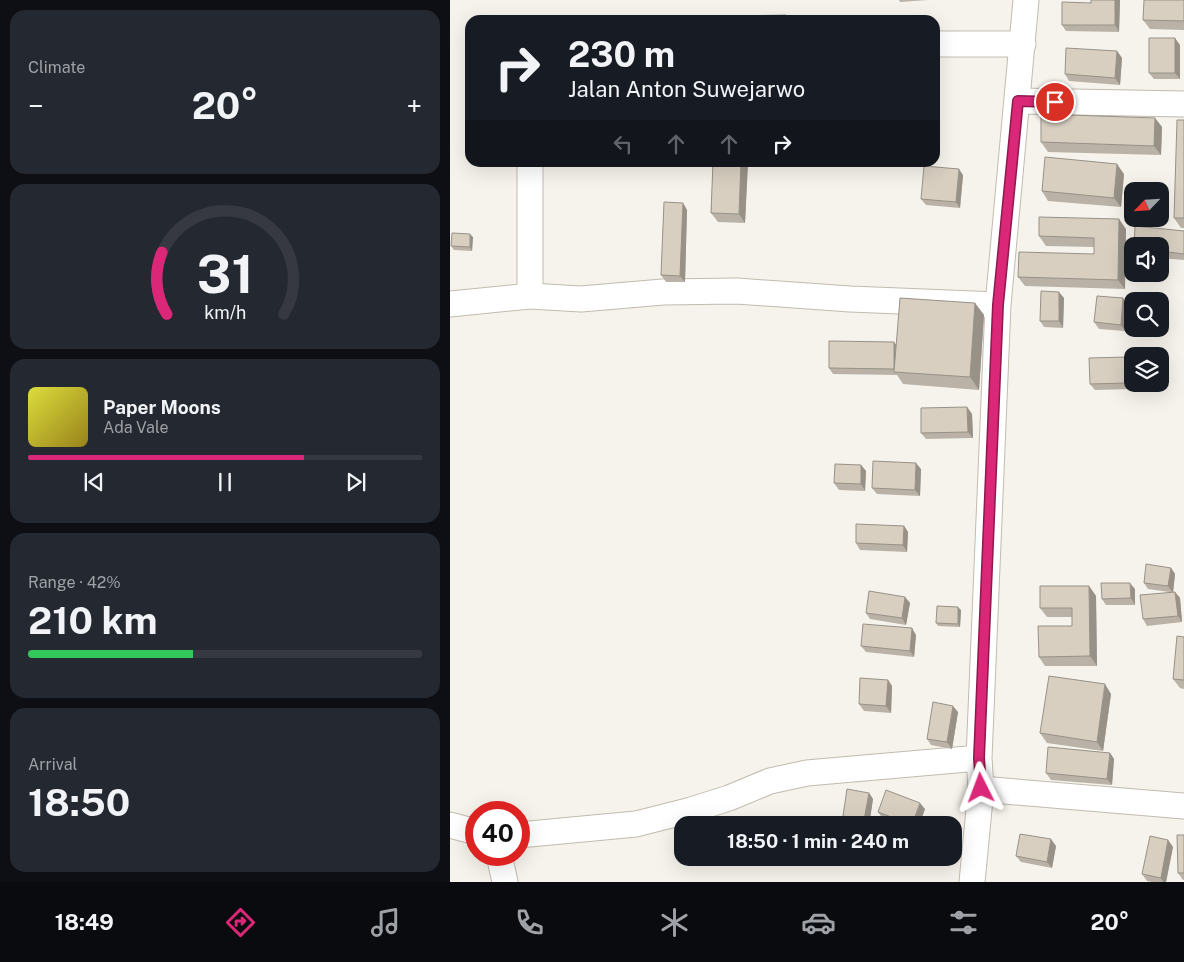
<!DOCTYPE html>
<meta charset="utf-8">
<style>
:root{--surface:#171b24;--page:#242831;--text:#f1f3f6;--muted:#9ea1a6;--line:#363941;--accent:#db2777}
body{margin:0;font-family:"Public Sans",sans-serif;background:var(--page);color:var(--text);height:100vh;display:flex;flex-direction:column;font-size:19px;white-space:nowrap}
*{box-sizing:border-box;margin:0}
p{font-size:16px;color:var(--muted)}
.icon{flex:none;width:28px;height:28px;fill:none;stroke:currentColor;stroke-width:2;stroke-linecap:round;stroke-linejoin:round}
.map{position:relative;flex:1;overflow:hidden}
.sheet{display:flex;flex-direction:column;gap:10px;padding:10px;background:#0d0f14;width:450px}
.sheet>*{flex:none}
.guide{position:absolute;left:15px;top:15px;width:475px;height:152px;border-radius:15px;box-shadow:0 5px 20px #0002;background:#171b24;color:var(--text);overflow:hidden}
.needle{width:32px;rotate:245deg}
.buttons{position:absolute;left:674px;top:182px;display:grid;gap:10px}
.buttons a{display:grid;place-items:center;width:45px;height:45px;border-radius:10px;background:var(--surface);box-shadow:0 5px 20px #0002;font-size:25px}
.speed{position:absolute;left:15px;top:801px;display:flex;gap:10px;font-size:25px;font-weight:700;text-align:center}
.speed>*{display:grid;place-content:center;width:65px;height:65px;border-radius:50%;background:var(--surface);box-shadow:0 5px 20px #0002;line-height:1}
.speed .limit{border:8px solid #d22;background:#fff;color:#111}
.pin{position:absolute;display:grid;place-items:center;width:42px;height:42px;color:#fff;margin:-21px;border:2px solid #fff;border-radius:50%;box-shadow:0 1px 5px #0007}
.me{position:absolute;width:55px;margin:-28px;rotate:357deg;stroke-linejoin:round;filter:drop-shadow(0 0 4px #0008)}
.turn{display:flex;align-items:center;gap:18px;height:105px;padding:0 20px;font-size:22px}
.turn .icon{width:65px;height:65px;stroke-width:2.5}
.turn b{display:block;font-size:35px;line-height:42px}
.lanes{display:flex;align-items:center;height:48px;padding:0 20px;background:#0003;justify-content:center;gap:25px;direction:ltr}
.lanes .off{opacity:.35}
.big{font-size:38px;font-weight:700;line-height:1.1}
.sheet .card{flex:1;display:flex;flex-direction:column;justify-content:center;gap:8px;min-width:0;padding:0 18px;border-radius:15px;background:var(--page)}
.sheet .dial{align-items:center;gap:0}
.dial svg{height:130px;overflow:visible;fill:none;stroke:var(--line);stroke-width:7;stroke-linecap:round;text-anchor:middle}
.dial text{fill:var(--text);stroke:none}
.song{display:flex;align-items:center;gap:15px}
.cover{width:60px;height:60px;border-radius:8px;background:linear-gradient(135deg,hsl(60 70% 55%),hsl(50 70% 35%))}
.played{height:5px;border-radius:2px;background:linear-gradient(90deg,var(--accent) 70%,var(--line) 70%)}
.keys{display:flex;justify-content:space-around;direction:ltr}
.heat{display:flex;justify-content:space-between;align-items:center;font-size:28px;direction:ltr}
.charge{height:8px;border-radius:4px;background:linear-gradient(90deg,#34c759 42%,var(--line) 0)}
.trip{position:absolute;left:224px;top:816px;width:288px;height:50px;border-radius:15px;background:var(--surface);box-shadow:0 5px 20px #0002;font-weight:700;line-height:50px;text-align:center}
.tab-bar{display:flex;height:80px;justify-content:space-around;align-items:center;background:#090b0e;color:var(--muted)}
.tab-bar .icon{width:35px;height:35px}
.tab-bar .current{color:var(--accent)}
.tab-bar b{font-size:22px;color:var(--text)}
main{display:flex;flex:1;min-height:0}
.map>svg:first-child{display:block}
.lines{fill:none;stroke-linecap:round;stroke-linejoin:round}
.minor-casing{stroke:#c2bbae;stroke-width:27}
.minor{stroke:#fff;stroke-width:25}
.wall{fill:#bab2a6}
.shaded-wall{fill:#979187}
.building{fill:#d8cfc1;stroke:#979187}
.route-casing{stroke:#8e194d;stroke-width:12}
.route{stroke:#db2777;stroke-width:9}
</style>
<main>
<section class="sheet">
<div class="card"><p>Climate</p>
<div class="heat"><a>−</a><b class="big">20°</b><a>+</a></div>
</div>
<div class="card dial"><svg viewBox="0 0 100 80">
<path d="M14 69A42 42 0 1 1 86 69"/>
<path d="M14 69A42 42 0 0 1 11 31" stroke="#db2777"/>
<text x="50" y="56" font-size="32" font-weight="700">31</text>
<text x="50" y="72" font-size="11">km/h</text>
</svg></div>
<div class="card">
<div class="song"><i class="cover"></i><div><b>Paper Moons</b><p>Ada Vale</p></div></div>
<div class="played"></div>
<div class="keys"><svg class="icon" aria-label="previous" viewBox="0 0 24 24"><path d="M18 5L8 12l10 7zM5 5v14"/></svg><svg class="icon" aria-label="pause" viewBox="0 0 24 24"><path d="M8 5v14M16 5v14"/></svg><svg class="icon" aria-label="next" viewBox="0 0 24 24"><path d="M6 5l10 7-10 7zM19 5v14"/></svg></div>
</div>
<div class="card"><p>Range · 42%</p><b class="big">210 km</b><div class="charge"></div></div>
<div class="card"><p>Arrival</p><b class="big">18:50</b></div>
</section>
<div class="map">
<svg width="734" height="882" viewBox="0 0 734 882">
<rect width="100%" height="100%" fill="#f6f3ec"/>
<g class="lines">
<g class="minor-casing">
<path id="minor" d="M485 44H573
M568 101 734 104
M80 162V296
M0 304 80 296 131 299 213 292 287 291 400 299 548 305
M531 789 734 806
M0 825 26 832
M69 835 186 824 241 810 279 798 320 781 357 773 529 758
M49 855 55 882
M522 882 531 789 529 758 548 305 576 0"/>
</g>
<use href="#minor" class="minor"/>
</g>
<path class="wall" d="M449 0H478L450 2Z
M641 0H670L669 32 616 31 612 25 641 3Z
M734 0V30L700 29 693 20Z
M730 45V79H704L699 73Z
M667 51 672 58 670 85 619 81 615 74Z
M705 118 712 127 711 155 598 152 591 142Z
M734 120V228H731L724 218Z
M263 162H298L295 223 268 222 261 213Z
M674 174 671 207 598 201 592 191Z
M513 175 510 208 476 205 471 199Z
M233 203 237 210 235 282H216L211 275Z
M676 229 675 289 575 286 568 277 644 254V247L596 246 589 236Z
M734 231V260L710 258V246Z
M23 237 22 251 4 250 1 246Z
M614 298 613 328 594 327 590 321Z
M673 298 677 305 675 331 649 329 644 322Z
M525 303 534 315 529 390 453 384 447 375 383 374 379 368 444 342 446 345Z
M677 357 681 364 682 389 645 390 640 384Z
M517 407 522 414 523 438 476 439 471 433Z
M411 465 416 471 415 491 389 490 384 483Z
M471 469 470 496 427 494 422 488Z
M454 526 458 532 457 552 410 550 406 543Z
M721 568 725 574 723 592H725L730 598 732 622 697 626 693 619 719 592 698 589 694 583Z
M639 586 646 596 647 666H595L589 657 622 626V617H597L590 608Z
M685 589V605H656L652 599Z
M455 597 460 603 456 625 420 619 416 613Z
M511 610 510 627 488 626 486 623Z
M466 635 464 657 416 652 411 646Z
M734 637V689L730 688 723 679Z
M438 680 442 686 441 713 414 711 409 704Z
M661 694 653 751 597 743 590 733Z
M508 712 502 749 481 745 477 739Z
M660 753 664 759 662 785 601 780 596 773Z
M419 793 423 799 419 825H409L397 823 393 816Z
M475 809 469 825H450L433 819 428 812Z
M734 835V880H733L728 873Z
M718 840 723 847 716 882H702L697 881 692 874Z
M606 846 602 868 571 862 566 856Z"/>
<path class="shaded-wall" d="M665 0H670L669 32 665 25Z
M336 15 339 20H336Z
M725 38 730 45V79L725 73Z
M667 51 672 58 670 85 665 78Z
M705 118 712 127 711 155 704 146Z
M291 162H298L295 223 289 214Z
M667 164 674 174 671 207 664 198Z
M509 169 513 175 510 208 506 202Z
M233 203 237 210 235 282 230 276Z
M669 219 676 229 675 289 668 280Z
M20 234 23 237 22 251 20 247Z
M609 292 614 298 613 328 609 321Z
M673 298 677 305 675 331 671 325Z
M525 303 534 315 529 390 520 377Z
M444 342 449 349 444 369Z
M677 357 681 364 682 389 677 383Z
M517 407 522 414 523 438 518 432Z
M466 463 471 469 470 496 465 490Z
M411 465 416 471 415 491 411 484Z
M454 526 458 532 457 552 453 545Z
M721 568 725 574 723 593 718 586Z
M680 583 685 589V605L681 598Z
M639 586 646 596 647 666 640 656Z
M725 592 730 598 732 622 728 616Z
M455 597 460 603 456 625 452 618Z
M508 607 511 610 510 627 508 624Z
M462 628 466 635 464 657 460 651Z
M438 680 442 686 441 713 436 706Z
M655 684 661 694 653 751 647 742Z
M503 706 508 712 502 749 497 742Z
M660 753 664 759 662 785 657 779Z
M419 793 423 799 419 825H417L414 820Z
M470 803 475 809 469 825H463Z
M601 839 606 846 602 868 597 862Z
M718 840 723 847 716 882H713L711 878Z"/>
<path class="building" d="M641 0H665V25H612V2L641 3Z
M694 0H734V21L693 20Z
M336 15V20H127V19Z
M699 38H725V73H699Z
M616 48 667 51 665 78 615 74Z
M591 114 705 118 704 146 591 142Z
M727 120H734V218H724Z
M595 157 667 164 664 198 592 191Z
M263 162H291L289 214 261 213Z
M474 166 509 169 506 202 471 199Z
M214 202 233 203 230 276 211 275Z
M589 217 669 219 668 280 568 277 569 252 644 254V238L589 236Z
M685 226 734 231V254L710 251V246H684Z
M2 233 20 234V247L1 246Z
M591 291 609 292V321H590Z
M647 296 673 298 671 325 644 322Z
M450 298 525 303 520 377 444 372Z
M379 341 444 342V369L379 368Z
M677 357V383L640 384 639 358Z
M517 407 518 432 471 433V408Z
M423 461 466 463 465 490 422 488Z
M385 464 411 465V484L384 483Z
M406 524 454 526 453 545 406 543Z
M696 564 721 568 718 586 694 583Z
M651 583H680L681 598 652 599Z
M590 586H639L640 656 589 657 588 626H622V608H590Z
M419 591 455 597 452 618 416 613Z
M725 592 728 616 693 619 690 595Z
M487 606 508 607V624L486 623Z
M413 624 462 628 460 651 411 646Z
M727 636 734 637V680L723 679Z
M599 676 655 684 647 742 590 733Z
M410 678 438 680 436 706 409 704Z
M483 702 503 706 497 742 477 739Z
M598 747 660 753 657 779 596 773Z
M397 789 419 793 414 820 393 816Z
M436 790 470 803 462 825 428 812Z
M570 834 601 839 597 862 566 856Z
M727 835H734V873H728Z
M700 836 718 840 711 878 692 874Z"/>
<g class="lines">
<g class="route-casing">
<path id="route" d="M531 788 529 758 548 305 568 101 605 102"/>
</g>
<use href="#route" class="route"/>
</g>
</svg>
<div class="buttons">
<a><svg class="needle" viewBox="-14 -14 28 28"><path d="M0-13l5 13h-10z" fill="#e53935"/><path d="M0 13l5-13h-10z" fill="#9ea1a6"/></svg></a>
<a><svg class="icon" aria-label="sound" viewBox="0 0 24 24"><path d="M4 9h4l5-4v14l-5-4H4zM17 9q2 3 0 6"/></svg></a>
<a><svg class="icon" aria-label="search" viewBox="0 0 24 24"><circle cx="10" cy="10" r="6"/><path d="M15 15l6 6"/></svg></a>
<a><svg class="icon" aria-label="layers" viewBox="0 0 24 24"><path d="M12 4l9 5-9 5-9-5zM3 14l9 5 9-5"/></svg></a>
</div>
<div class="speed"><div class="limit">40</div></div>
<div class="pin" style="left:605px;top:102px;background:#d93025"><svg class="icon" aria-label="arrive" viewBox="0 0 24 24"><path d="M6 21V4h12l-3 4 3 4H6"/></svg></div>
<svg class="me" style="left:531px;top:788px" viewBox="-20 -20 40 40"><path d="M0-17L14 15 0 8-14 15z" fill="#db2777" stroke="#fff" stroke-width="4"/></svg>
<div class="trip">18:50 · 1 min · 240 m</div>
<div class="guide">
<div class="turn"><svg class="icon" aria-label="right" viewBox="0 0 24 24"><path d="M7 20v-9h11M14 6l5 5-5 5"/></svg><div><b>230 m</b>Jalan Anton Suwejarwo</div></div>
<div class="lanes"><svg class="icon off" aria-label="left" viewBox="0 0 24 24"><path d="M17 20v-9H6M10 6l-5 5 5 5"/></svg><svg class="icon off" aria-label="ahead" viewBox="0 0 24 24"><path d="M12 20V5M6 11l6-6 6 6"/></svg><svg class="icon off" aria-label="ahead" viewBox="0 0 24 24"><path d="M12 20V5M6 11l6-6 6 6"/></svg><svg class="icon" aria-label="right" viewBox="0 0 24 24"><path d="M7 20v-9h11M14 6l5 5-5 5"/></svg></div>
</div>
</div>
</main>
<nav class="tab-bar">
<b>18:49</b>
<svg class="icon current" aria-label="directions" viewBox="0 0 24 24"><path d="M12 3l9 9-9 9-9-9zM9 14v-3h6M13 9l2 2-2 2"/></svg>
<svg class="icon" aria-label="music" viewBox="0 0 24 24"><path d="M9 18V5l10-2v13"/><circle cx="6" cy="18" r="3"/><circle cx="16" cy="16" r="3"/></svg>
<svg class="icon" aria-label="phone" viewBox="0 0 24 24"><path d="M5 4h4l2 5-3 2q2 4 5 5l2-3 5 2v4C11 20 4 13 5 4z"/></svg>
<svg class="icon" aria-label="climate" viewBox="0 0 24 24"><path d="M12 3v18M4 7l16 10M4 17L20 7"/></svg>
<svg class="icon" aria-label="car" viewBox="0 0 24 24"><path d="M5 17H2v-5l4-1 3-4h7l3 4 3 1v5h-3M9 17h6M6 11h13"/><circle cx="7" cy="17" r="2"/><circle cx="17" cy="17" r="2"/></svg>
<svg class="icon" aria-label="filters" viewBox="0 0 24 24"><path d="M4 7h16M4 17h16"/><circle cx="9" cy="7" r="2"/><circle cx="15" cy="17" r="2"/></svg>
<b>20°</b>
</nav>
